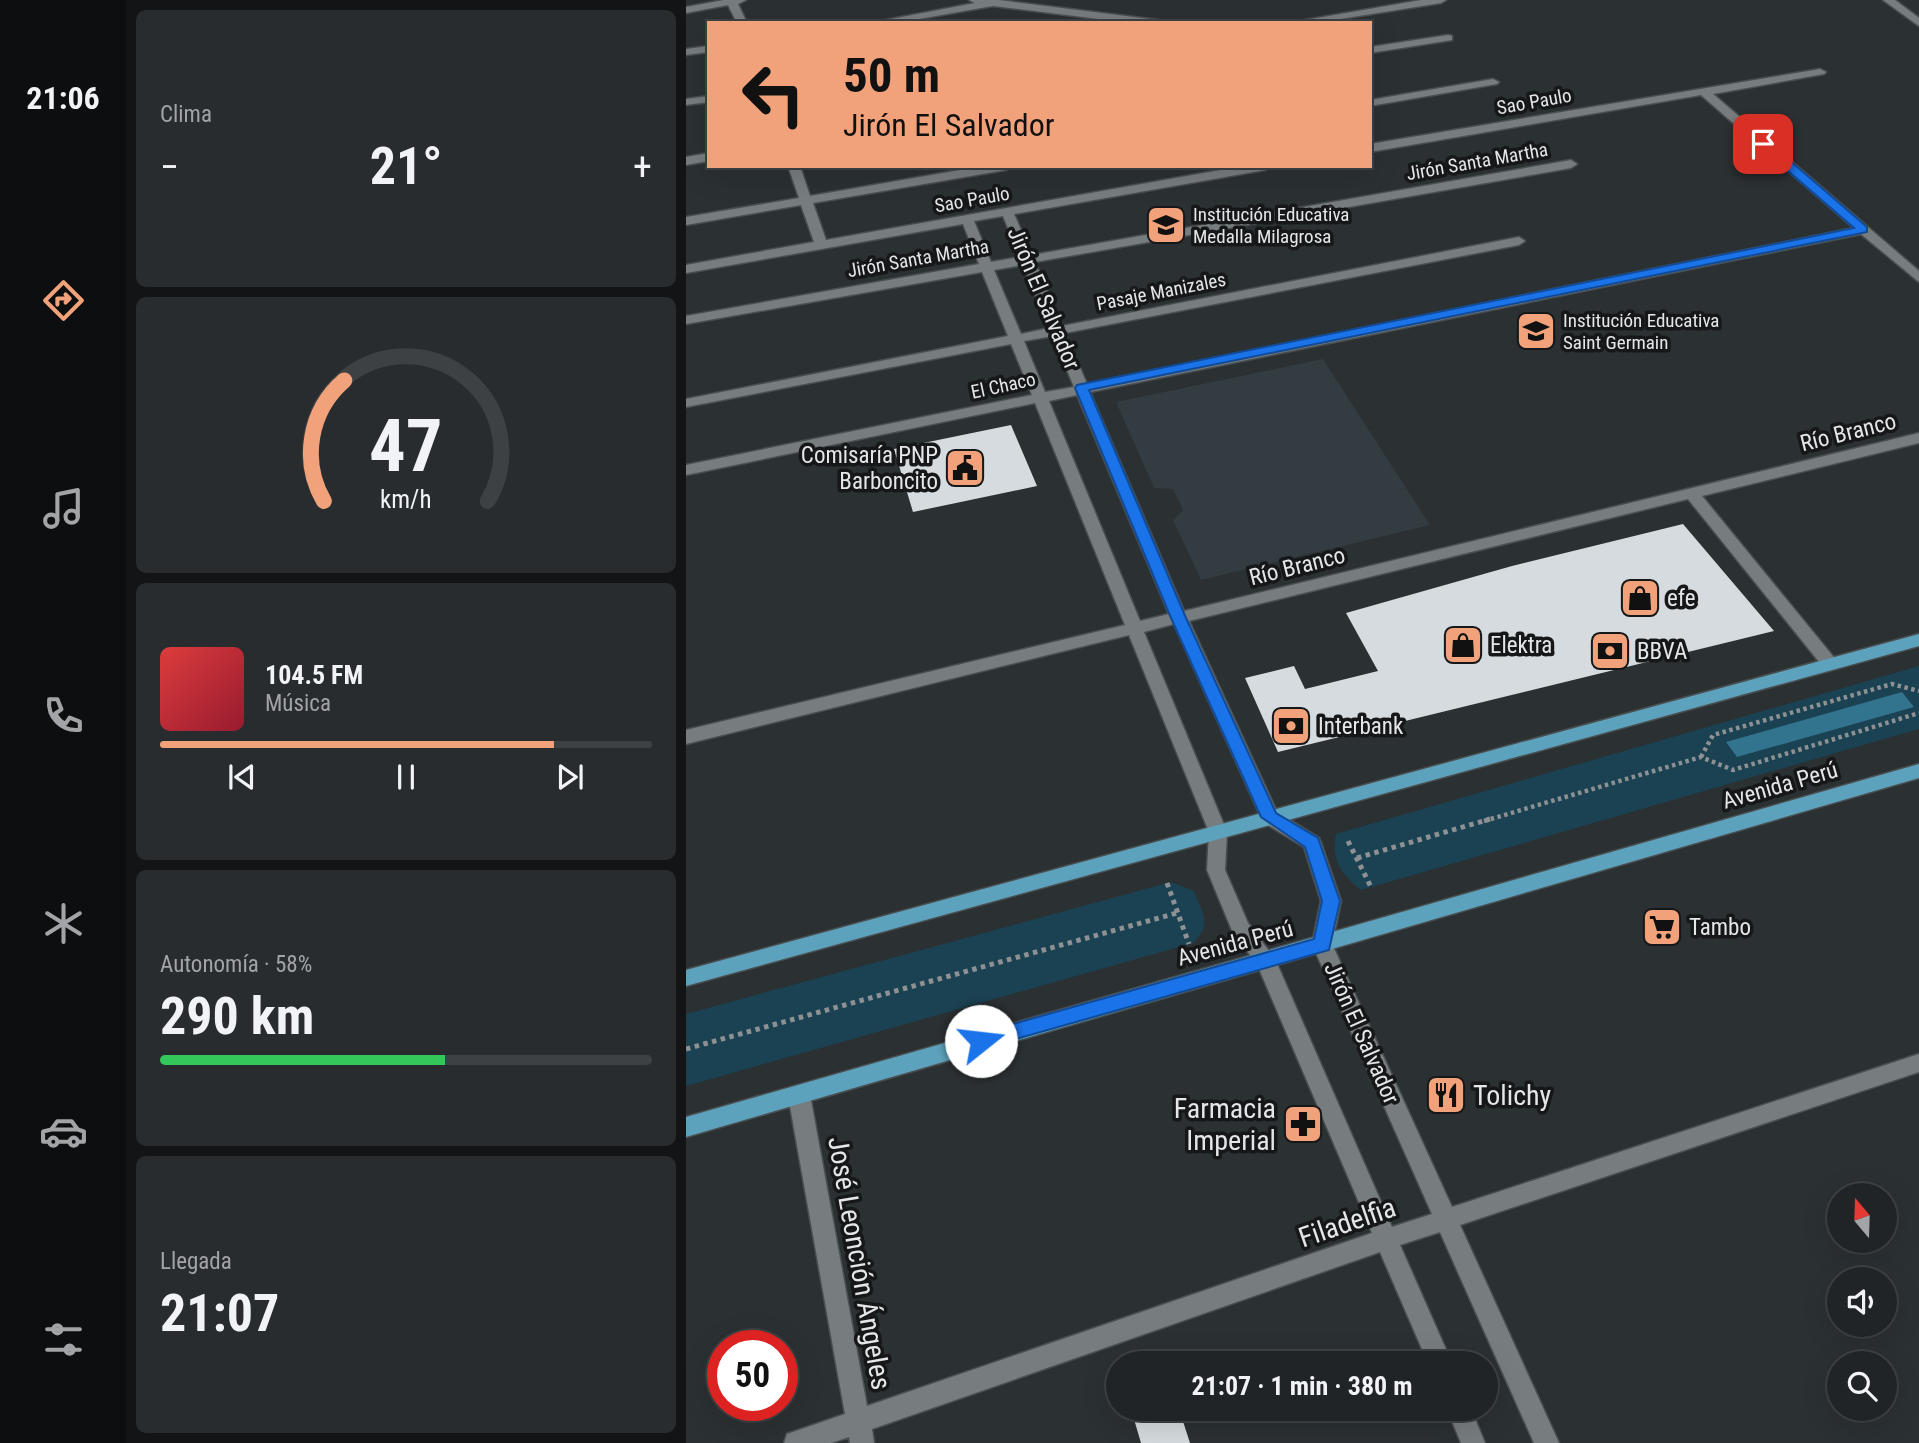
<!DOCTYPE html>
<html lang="es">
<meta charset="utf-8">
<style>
:root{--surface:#202426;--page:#282c2e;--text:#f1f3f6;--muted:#a2a4a7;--line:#3d4143;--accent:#f1a27b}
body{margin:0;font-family:"Roboto Condensed",sans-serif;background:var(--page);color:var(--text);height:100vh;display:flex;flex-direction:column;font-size:26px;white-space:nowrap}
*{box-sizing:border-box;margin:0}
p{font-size:23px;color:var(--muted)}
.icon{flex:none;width:38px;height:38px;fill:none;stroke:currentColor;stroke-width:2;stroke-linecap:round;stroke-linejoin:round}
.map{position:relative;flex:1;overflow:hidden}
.details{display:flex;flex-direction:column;gap:10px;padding:10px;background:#121415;width:560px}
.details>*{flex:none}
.banner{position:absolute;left:21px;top:21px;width:665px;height:147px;border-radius:0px;box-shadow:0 7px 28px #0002,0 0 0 2px var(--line);background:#f1a27b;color:#111;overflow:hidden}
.needle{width:46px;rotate:341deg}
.controls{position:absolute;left:1141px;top:1183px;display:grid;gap:14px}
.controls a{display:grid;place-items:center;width:70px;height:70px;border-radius:50%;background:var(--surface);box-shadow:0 7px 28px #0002,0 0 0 2px var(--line);font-size:35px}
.speed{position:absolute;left:21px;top:1330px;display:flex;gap:14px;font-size:35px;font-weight:700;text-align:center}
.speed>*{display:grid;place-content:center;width:91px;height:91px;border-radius:50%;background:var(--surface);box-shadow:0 7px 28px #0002,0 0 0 2px var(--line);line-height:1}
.speed .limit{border:10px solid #d22;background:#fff;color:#111}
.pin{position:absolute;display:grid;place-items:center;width:60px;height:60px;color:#fff;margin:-30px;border-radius:14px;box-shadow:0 4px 10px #0006}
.me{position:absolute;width:77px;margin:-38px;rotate:74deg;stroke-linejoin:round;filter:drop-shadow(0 0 5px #0008)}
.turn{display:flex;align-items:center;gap:24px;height:147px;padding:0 21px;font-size:32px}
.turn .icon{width:91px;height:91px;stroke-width:2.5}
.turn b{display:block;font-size:49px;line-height:60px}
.big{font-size:52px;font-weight:700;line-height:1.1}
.details .card{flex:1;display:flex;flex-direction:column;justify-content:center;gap:10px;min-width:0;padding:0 24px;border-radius:10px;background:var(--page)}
.details .dial{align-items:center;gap:0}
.dial svg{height:182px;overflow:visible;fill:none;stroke:var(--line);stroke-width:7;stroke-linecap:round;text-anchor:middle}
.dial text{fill:var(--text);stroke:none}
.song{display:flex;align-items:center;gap:21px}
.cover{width:84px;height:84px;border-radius:10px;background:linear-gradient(135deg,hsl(0 70% 55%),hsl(350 70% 35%))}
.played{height:7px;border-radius:4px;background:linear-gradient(90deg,var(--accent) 80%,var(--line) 80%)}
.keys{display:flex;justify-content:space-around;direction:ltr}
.heat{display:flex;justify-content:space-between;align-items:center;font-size:38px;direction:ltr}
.charge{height:10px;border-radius:5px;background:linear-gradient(90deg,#34c759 58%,var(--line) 0)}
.trip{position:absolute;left:420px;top:1351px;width:392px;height:70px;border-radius:35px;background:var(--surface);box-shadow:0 7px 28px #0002,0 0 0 2px var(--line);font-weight:700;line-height:70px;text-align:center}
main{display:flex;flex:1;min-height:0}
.tabs{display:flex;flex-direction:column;width:126px;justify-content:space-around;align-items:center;background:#0d0e0f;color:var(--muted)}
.tabs .icon{width:49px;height:49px}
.tabs .current{color:var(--accent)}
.tabs b{font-size:32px;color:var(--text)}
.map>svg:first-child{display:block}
.built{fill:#323c41}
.green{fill:#1b4252}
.water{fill:#32738d}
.building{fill:#d5dbde}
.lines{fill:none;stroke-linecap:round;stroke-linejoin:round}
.minor-casing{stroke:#494e50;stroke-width:3}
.major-casing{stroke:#494e50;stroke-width:3}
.path-far1{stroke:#8d9193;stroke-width:4.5;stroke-dasharray:3.5 3.5;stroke-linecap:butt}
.path{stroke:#8d9193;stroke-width:5;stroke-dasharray:4.5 4.5;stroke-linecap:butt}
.minor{fill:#777c7f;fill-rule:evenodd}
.major{fill:#5da2bd;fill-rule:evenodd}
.route{fill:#1a73e8;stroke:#114b97;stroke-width:2}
.labels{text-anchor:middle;stroke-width:7;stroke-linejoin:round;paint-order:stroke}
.far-street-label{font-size:19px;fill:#e4e7e9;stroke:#151718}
.far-poi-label{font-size:19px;fill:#e4e7e9;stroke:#151718;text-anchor:start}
.street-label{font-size:23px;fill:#e4e7e9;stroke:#151718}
.poi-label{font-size:23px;fill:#e4e7e9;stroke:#151718;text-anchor:start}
.near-poi-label{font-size:28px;fill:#e4e7e9;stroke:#151718;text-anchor:start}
.near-street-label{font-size:28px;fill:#e4e7e9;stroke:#151718}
</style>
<main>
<nav class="tabs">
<b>21:06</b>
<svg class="icon current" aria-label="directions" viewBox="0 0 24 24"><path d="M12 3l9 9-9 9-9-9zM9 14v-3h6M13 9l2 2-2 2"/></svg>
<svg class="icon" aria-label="music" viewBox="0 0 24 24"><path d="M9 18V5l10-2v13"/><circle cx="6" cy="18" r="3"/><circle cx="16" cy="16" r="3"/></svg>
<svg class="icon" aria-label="phone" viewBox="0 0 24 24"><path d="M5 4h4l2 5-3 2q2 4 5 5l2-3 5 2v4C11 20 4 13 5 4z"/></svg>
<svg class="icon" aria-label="climate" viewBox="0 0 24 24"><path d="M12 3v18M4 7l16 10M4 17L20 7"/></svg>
<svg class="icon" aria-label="car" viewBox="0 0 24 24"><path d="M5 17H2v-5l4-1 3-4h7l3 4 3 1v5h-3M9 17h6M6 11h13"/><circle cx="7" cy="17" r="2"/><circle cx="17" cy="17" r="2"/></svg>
<svg class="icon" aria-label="filters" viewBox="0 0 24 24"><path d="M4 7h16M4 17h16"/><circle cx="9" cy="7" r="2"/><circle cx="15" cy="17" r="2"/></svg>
</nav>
<section class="details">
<div class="card"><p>Clima</p>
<div class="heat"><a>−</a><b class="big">21°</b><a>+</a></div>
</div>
<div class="card dial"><svg viewBox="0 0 100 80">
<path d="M14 69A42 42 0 1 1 86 69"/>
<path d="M14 69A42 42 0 0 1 23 16" stroke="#f1a27b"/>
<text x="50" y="56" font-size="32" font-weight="700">47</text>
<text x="50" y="72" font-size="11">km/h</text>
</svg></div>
<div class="card">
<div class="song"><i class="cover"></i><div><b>104.5 FM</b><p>Música</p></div></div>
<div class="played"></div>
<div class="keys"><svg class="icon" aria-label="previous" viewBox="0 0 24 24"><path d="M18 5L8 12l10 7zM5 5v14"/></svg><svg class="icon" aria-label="pause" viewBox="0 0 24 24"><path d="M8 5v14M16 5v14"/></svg><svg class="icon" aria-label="next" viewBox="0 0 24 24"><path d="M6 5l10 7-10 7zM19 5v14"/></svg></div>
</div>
<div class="card"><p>Autonomía · 58%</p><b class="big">290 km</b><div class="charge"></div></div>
<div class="card"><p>Llegada</p><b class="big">21:07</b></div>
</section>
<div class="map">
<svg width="1233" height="1443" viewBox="0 0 1233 1443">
<rect width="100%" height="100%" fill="#2b3032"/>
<path class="built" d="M637 359 744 525 515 580 487 520 497 510 487 489 468 488 430 402Z"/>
<path class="green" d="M1233 666V729L675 890C655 874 645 860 650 834Z
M485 882 508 891C516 913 527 924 507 943L0 1086V1014Z"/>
<path class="water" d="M1216 692 1228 707 1051 757 1040 742Z"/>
<path class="building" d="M325 425 351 486 227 512 208 449Z
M997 524 1088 631 592 752 559 678 608 666 619 689 692 671 660 613 826 566Z
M445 1409H493L504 1443H455Z"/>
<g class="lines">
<g class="minor-casing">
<path id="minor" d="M38 0H60L52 4 61 23H51L42 5 0 13V7Z
M283 0H313L472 20 477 23H445L307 6 210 23H184L289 3Z
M735 0H760L755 3 629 23H602Z
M1197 0H1209L1233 18V26Z
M762 35 766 36V40L684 53V47Z
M23 46V52L0 55V49Z
M1134 69 1140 72 1138 74 1027 94 1233 271V282L1175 234 404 392 498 611 1233 433V443L1016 496 1150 660 1152 664 1144 670 1138 668 1002 499 503 621 591 812 633 838 635 843 655 901 646 944 766 1207 1233 1054V1072L774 1225 873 1443H848L754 1232 714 1245 766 1363H742L694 1252 186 1429 188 1443H164L163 1437 145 1443H98L101 1434 159 1414 102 1095 106 1088 113 1086 120 1088 124 1095 181 1406 686 1233 571 964 547 933 521 870 523 832 443 635 0 744V730L439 625 349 403 0 475V465L346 395 325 344 0 407V399L322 336 296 272 0 324V316L293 264 277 224 0 273V265L128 242 115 205 0 225V217L113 198 102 166H114L124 196 297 166H326L320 170 127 203 140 240 557 166H585L579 170 328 214 346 255 885 160 891 164 885 168 349 262 376 326 833 237 839 241 833 245 379 333 401 384 1168 228 1015 95 684 152V144ZM317 216 334 257 305 262 288 221ZM337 265 363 328 335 334 308 270ZM367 336 388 387 359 392 338 341ZM391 395 483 614 454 621 363 401ZM488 624 577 822 618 847 635 901 626 944 746 1214 706 1227 589 959 562 923 539 870 541 832 458 632Z
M807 79 813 82 811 84 684 106V100Z
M23 96V102L0 105V99Z
M23 153V161L0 165V157Z
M761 1409H785L799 1443H775Z"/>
</g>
<g class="major-casing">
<path id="major" d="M1233 634V646L0 986V970Z
M1233 764V778L0 1137V1117Z"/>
</g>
<path class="path-far1" d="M1015 757 1027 735 1206 684 1233 691
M798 821 1015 757 1047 770 1233 713"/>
<path class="path" d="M662 841 685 887
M671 858 804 819
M481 883 503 944
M0 1049 491 913"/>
<use href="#minor" class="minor"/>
<use href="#major" class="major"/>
</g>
<path class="route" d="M1073 141H1081L1181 227V232L403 390 500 618 590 813 632 838 654 901 643 950 295 1049 289 1047 286 1041 289 1036 295 1033 628 939 636 901 619 847 575 817 485 618 389 388 391 385 1168 228 1073 146Z"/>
<defs>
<g id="school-square" transform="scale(2.0125)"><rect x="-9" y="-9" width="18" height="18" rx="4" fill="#f1a27b" stroke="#151718"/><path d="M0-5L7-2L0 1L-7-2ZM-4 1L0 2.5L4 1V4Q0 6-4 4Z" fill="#111"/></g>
<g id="civic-square" transform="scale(2.0125)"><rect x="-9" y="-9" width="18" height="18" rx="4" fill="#f1a27b" stroke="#151718"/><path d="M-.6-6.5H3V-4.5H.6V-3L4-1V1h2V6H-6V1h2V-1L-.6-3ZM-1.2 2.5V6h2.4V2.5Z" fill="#111"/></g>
<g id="shop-square" transform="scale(2.0125)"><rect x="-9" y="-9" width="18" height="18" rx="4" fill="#f1a27b" stroke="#151718"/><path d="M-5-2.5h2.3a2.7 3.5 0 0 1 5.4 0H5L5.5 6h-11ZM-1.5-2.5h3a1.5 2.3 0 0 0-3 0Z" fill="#111"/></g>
<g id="bank-square" transform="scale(2.0125)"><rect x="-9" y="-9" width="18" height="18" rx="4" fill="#f1a27b" stroke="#151718"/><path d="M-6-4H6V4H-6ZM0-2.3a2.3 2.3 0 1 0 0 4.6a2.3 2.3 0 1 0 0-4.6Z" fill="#111"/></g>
<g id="supermarket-square" transform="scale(2.0125)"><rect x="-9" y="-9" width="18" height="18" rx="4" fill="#f1a27b" stroke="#151718"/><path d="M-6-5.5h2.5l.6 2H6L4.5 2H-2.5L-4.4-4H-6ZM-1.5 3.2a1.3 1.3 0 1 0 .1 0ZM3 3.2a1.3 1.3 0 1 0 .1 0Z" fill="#111"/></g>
<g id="restaurant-square" transform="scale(2.0125)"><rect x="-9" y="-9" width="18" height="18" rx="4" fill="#f1a27b" stroke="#151718"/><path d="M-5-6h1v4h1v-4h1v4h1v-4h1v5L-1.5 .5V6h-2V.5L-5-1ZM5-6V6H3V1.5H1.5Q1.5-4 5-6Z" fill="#111"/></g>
<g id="pharmacy-square" transform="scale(2.0125)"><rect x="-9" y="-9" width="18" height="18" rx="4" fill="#f1a27b" stroke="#151718"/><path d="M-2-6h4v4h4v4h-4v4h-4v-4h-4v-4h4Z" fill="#111"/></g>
</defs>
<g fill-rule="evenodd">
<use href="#school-square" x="480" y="225"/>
<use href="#school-square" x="850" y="331"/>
<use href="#civic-square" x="279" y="468"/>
<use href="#shop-square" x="954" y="598"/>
<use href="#shop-square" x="777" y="645"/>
<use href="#bank-square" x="924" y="651"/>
<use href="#bank-square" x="605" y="726"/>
<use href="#supermarket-square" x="976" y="927"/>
<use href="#restaurant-square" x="760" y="1095"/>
<use href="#pharmacy-square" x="617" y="1124"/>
</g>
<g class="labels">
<g class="far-street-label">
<text transform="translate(848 101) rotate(-10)" y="7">Sao Paulo</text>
<text transform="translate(791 161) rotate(-10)" y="7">Jirón Santa Martha</text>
<text transform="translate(286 199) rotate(-10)" y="7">Sao Paulo</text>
<text transform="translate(232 258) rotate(-10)" y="7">Jirón Santa Martha</text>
<text transform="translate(475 291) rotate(-11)" y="7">Pasaje Manizales</text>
<text transform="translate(317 385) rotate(-12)" y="7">El Chaco</text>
</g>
<g class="far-poi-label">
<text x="507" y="221">Institución Educativa<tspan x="507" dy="22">Medalla Milagrosa</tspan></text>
<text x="877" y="327">Institución Educativa<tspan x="877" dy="22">Saint Germain</tspan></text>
</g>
<g class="street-label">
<text transform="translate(358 298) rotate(67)" y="8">Jirón El Salvador</text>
<text transform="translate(1162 432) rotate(-14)" y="8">Río Branco</text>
<text transform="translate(611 566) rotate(-14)" y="8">Río Branco</text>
<text transform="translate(1094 785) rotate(-16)" y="8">Avenida Perú</text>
<text transform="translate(549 943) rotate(-15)" y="8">Avenida Perú</text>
<text transform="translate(676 1033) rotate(66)" y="8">Jirón El Salvador</text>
</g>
<g class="poi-label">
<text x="252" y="463" text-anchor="end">Comisaría PNP<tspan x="252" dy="26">Barboncito</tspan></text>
<text x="981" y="606">efe</text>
<text x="804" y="653">Elektra</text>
<text x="951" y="659">BBVA</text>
<text x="632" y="734">Interbank</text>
<text x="1003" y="935">Tambo</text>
</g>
<g class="near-poi-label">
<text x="787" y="1105">Tolichy</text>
<text x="590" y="1118" text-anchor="end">Farmacia<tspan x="590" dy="32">Imperial</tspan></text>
</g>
<g class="near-street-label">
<text transform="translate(661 1222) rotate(-19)" y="10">Filadelfia</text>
<text transform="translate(174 1263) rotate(80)" y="10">José Leonción Ángeles</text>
</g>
</g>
</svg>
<div class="controls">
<a><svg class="needle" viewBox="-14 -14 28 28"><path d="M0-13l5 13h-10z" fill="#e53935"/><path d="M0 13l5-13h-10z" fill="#a2a4a7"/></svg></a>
<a><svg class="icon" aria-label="sound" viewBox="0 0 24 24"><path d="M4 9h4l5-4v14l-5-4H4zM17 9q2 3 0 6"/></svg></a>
<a><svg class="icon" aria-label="search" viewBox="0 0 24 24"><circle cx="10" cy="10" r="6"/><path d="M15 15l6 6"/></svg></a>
</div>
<div class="speed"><div class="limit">50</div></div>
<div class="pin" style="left:1077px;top:144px;background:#d93025"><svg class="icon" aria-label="arrive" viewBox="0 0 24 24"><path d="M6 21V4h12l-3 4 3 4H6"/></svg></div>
<svg class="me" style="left:295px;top:1041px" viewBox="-20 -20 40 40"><circle r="19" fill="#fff"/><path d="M0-13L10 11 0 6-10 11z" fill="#1a73e8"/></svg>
<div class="trip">21:07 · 1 min · 380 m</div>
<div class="banner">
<div class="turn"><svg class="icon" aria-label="left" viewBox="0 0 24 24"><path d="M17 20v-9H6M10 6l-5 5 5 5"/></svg><div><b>50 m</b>Jirón El Salvador</div></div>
</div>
</div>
</main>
